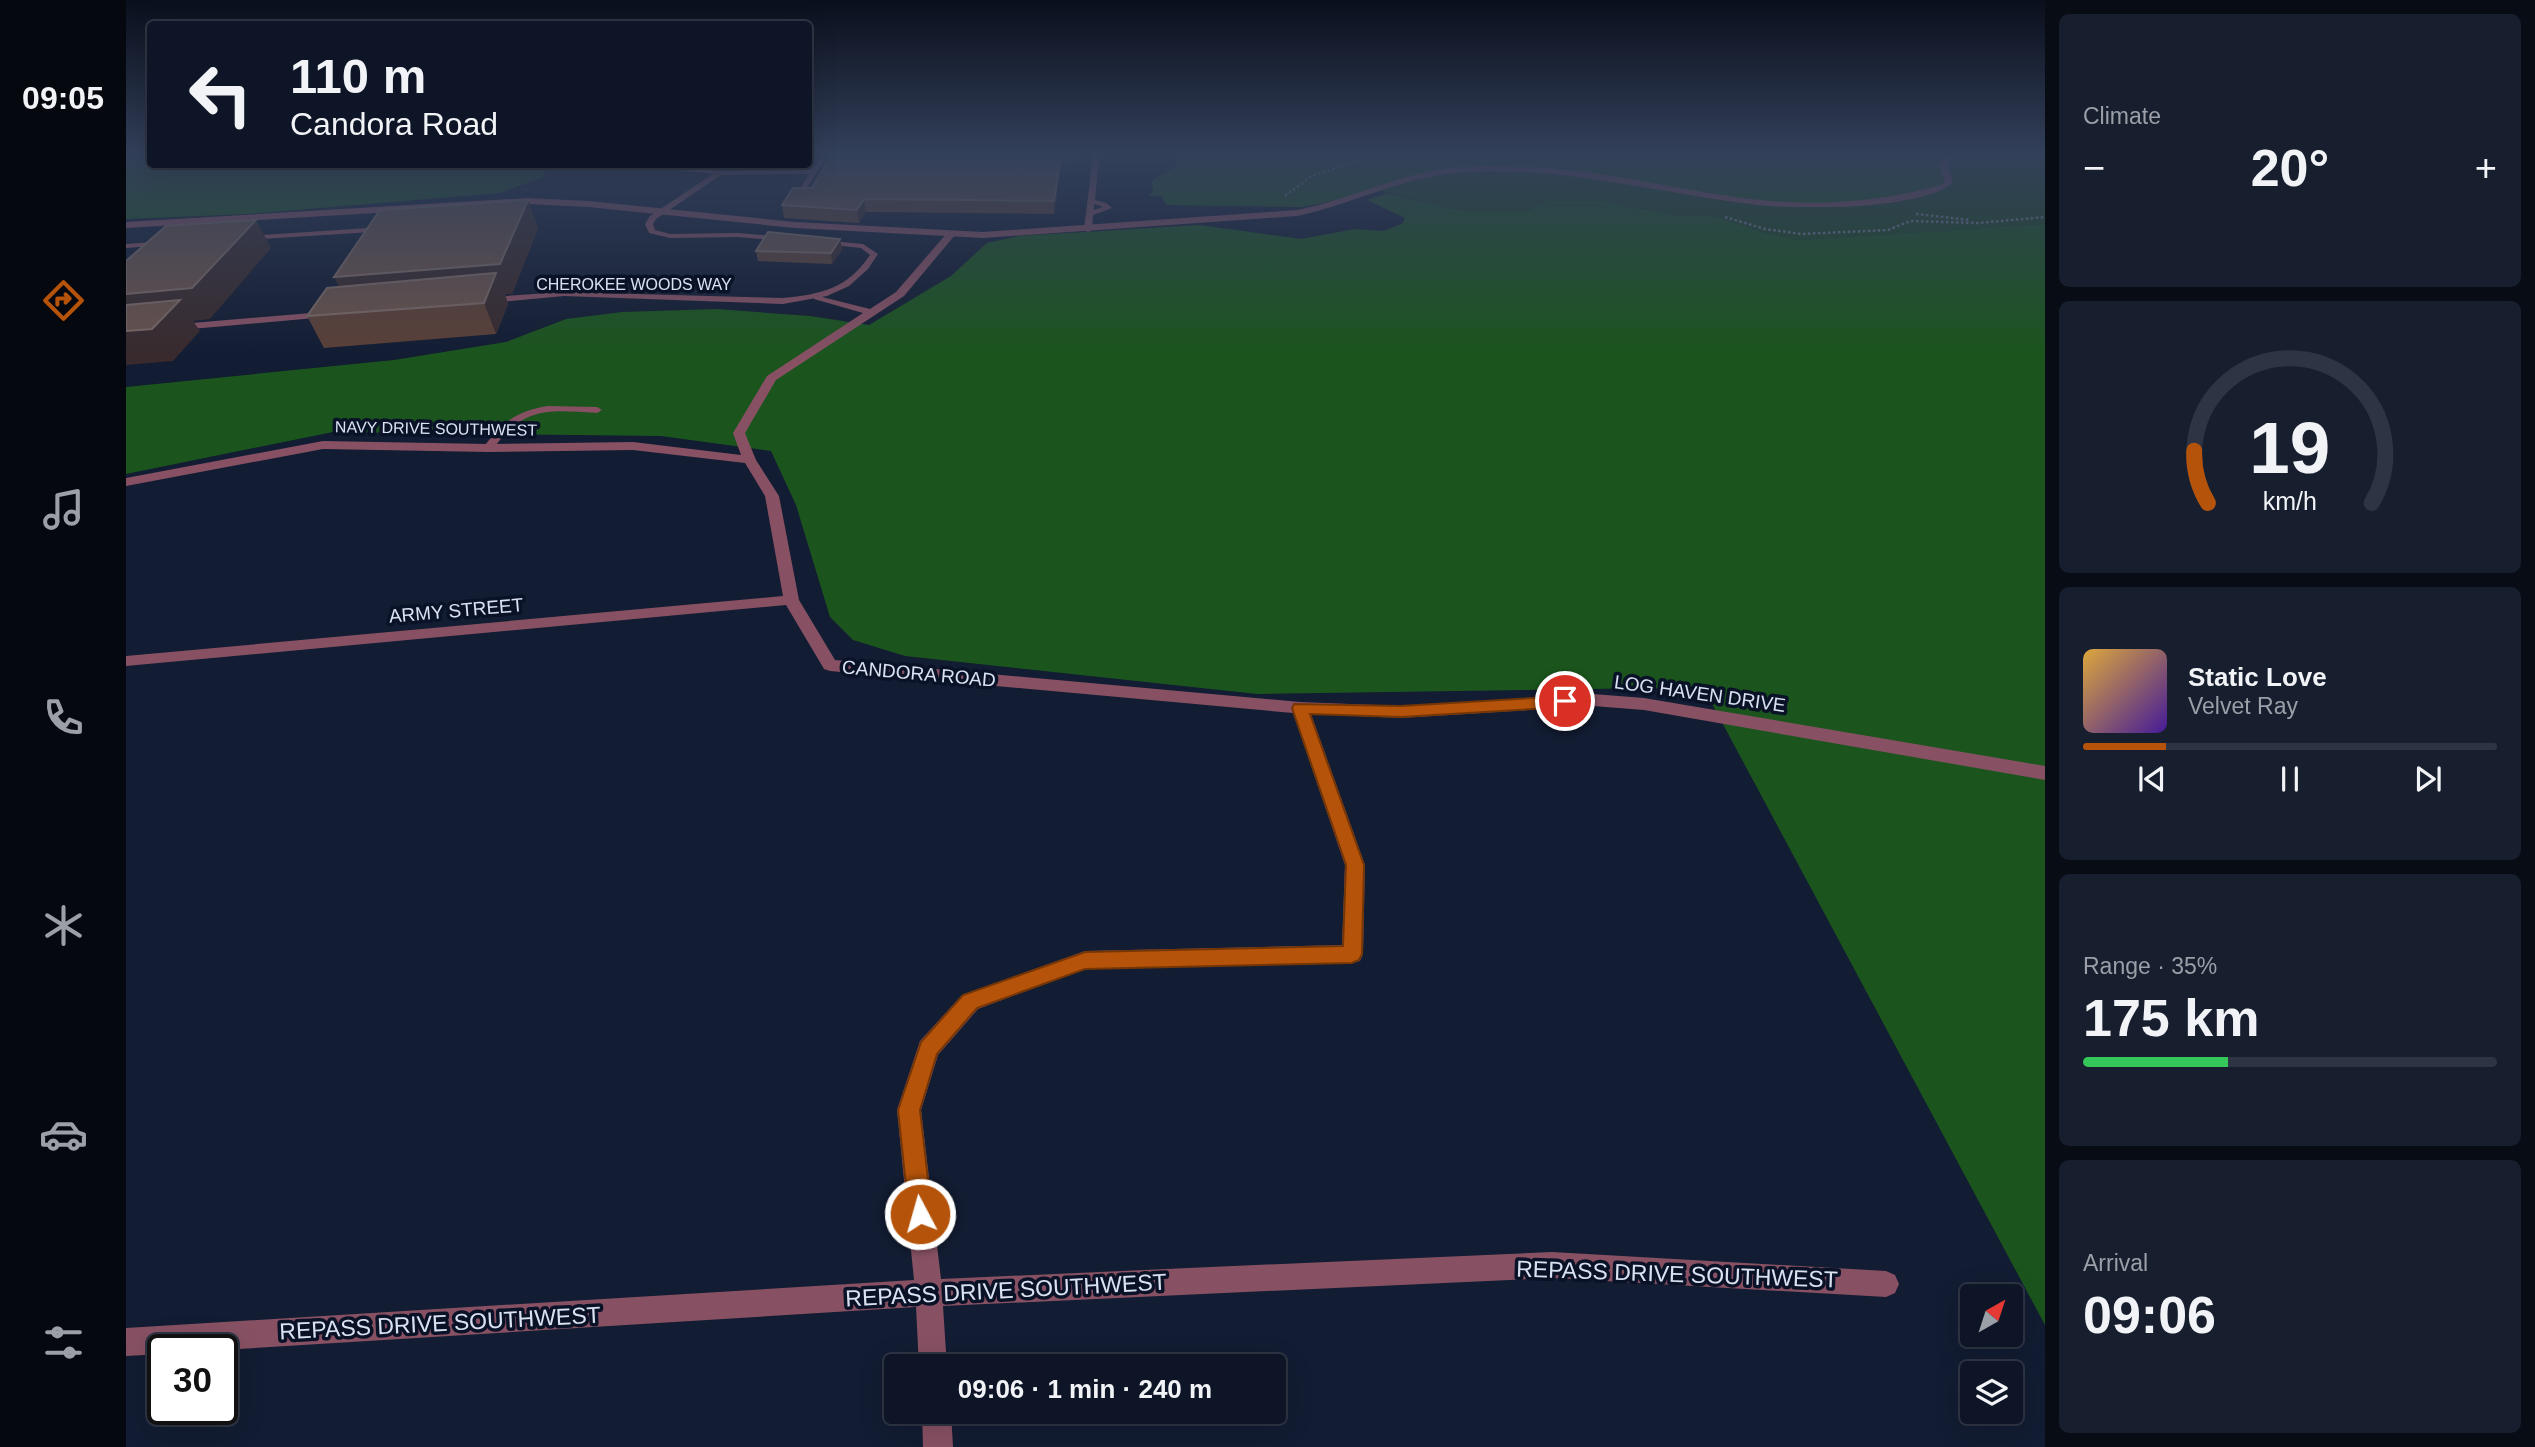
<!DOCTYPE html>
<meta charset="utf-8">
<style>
:root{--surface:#0e1526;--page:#171e2e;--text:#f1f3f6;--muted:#9b9fa7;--line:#2e3443;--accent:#b45309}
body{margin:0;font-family:Helvetica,sans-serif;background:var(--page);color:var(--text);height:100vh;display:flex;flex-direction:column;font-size:26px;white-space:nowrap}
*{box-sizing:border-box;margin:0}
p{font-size:23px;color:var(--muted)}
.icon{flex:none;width:38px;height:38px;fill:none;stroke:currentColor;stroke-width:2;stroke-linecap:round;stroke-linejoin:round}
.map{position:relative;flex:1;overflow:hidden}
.sheet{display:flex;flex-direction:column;gap:14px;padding:14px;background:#080c15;width:490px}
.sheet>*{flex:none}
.guide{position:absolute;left:21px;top:21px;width:665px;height:147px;border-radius:7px;box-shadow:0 7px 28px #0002,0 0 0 2px var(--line);background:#0e1526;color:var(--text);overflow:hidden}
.needle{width:46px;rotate:39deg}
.buttons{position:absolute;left:1834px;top:1284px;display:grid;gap:14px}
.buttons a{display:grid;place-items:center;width:63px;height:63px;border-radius:7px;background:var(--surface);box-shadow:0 7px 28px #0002,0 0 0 2px var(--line);font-size:35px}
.speed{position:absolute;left:21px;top:1334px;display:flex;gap:14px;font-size:35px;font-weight:700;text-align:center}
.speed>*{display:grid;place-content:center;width:91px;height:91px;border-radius:50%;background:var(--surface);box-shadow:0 7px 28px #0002,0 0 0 2px var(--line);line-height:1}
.speed .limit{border:4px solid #111;border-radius:10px;background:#fff;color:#111}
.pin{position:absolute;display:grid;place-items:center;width:60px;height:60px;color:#fff;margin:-30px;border:4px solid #fff;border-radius:50%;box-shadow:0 2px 7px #0007}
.me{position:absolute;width:77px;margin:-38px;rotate:354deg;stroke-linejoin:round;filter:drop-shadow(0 0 5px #0008)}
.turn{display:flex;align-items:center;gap:24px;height:147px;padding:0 28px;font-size:32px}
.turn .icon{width:91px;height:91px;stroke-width:2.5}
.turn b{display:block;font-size:49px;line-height:60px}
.big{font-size:52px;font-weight:600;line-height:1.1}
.sheet .tile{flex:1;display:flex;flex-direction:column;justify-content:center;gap:10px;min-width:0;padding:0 24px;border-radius:10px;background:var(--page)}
.sheet .dial{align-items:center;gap:0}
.dial svg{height:182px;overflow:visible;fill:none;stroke:var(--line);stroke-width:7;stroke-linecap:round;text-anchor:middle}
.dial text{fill:var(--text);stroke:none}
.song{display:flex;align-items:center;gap:21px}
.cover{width:84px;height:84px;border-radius:10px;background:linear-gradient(135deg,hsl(40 70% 55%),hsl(260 70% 35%))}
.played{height:7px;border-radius:4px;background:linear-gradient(90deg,var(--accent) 20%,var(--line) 20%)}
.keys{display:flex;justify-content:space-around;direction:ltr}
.heat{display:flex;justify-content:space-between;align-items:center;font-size:38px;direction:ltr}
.charge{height:10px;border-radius:5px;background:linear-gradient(90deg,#34c759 35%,var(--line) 0)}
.trip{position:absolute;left:758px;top:1354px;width:402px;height:70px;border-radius:7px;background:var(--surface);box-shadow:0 7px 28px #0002,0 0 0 2px var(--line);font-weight:600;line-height:70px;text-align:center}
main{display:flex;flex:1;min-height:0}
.menu{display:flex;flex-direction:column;width:126px;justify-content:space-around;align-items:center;background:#06080f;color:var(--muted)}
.menu .icon{width:49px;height:49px}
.menu .active{color:var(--accent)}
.menu b{font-size:32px;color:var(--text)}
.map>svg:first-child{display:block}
.green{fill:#1b481c}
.forest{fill:#1b551d}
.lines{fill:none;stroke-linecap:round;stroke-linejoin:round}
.path{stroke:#7a8396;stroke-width:2.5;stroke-dasharray:2.5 2.5;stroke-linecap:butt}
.service{fill:#875163;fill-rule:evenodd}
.minor{fill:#875163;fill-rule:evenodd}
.tertiary{fill:#875163;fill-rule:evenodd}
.wall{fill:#5b4037}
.shaded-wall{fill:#382a2d}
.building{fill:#68524b;stroke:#7a6865;stroke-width:2}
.route{fill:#b45309;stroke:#753606;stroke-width:2}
.labels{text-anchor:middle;stroke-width:7;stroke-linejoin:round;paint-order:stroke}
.far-street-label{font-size:16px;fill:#dae2f2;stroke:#0a1228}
.street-label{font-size:19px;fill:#dae2f2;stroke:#0a1228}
.near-street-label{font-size:23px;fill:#dae2f2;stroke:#0a1228}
</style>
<main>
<nav class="menu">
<b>09:05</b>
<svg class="icon active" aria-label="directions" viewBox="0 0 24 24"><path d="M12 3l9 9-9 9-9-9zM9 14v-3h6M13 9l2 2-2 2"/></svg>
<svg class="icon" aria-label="music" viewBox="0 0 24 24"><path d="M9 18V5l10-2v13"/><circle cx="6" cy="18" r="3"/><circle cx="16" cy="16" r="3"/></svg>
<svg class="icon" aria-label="phone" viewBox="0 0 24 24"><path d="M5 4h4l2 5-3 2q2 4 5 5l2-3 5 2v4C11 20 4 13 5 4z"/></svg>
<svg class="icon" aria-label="climate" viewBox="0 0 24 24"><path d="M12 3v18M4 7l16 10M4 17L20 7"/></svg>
<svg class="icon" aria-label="car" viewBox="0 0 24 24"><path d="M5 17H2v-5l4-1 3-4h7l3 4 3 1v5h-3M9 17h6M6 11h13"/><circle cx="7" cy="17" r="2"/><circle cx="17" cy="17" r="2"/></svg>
<svg class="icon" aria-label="filters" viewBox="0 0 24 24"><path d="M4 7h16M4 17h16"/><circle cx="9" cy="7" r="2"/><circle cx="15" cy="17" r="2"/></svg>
</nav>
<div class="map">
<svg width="1919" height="1447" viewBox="0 0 1919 1447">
<rect width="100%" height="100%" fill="#121c32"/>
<path class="green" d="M1056 155H1919V224L1672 240 1643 234 1585 215 1552 216 1478 201H1423L1400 212H1350L1316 207 1252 190 1178 207 1041 205 1035 196H1023L1027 192 1026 182C1038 169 1046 176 1056 155Z"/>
<path class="forest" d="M14 155H24V164L412 165 420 176 374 193 121 214 0 219V158Z
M1056 155H1826L1817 165 1823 182 1818 187 1725 204 1626 202 1415 169 1319 171 1252 190 1178 207 1041 205 1035 196H1023L1027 192 1026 182C1038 169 1046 176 1056 155Z
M1261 193 1316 207 1350 212H1400L1422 201H1478L1552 216 1585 215 1643 234 1672 240 1919 224V1325L1584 700 1529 688 1131 694 779 656 727 640 704 617 670 505 645 451 535 436 207 432 0 474V387L268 360 380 342 440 319 496 312 591 309 684 316 743 325 825 276 861 243 893 236 1073 225 1175 239 1229 229 1257 231 1276 224 1279 218 1241 200Z"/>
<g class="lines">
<path class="path" d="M1159 196 1184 177 1230 161 1239 155
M1790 214 1844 220
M1599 217 1639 229 1675 234 1762 230 1784 221 1852 223 1919 217"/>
<path class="service" d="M696 155H702L679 190 674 189 683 174 595 175 530 219 527 224 529 230 544 234 612 233 656 237 660 239 659 241 612 237 544 238 523 233 519 224 524 216 587 174 507 164H533L593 171 686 170Z
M967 155H973L969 200 980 203 986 208 967 215 966 230 962 232 958 230ZM968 204 977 207 968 210Z
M258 227H261V231L121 240 117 238 121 236Z
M695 240 737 244 752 254 742 269 723 286 701 296 657 304 438 296 364 303 360 300 364 297 438 292 657 298C696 294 721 289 744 255L735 248 698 244 694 242Z
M41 241 42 243 38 245 0 248V244Z
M197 312 201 315 200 317 54 330 50 327 54 324Z
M422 406 471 407 476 410 471 413C420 410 399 406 366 450L362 451 357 448C375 423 392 410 422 406Z"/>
<path class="minor" d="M821 233 829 235 778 296 650 380 619 433 630 460 653 496 673 600 709 660 1174 702 1275 706 1467 694 1518 698 1919 766V780L1518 710 1467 706 1275 718 1185 714 1239 865 1237 954 1234 961 1226 963 959 969 852 1009 812 1055 795 1110 815 1279 1426 1252 1760 1271 1769 1275 1773 1284 1769 1293 1760 1297 1426 1278 817 1306 821 1367H793L790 1307 96 1350 37 1349V1354L0 1356V1328L788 1280 771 1110 794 1041 836 995 959 951 1216 945 1219 865 1167 713 704 671 698 669 660 605 0 666V656L657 596 639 496 619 463 507 450 362 452 197 449 0 486V478L197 441 362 444 507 442 615 455 607 433 641 376 737 313 688 299V295L744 309 770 292Z
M796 1412H825L827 1447H797Z"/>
<path class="tertiary" d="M1822 155H1830L1821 165 1827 182C1811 201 1735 207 1710 207 1682 207 1653 208 1625 204 1526 192 1431 164 1330 173 1277 177 1224 205 1171 216L857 238 669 228 462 207 402 204 0 228V222L402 198 462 201 669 222 857 232 1171 210C1216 201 1259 181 1304 171 1334 165 1368 166 1399 167 1476 169 1549 190 1625 199 1688 207 1754 202 1815 185L1819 182 1813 165Z"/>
</g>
<path class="wall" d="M705 155H947L946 162H935L928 214 740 212 733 223 658 218 656 205 686 188Z
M412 228 386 294H379L382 304 370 334 198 348 181 316 213 287Z
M714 239 716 249 706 264 632 261 630 251Z"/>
<path class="shaded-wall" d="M935 155V162L928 214V201Z
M738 199 740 212 733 223 731 210Z
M402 200 412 228 386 294H379L382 304 370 334 358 303 223 307 208 277Z
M130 220 145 248 84 319 67 321 74 331 47 361 0 365V294Z
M714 239 716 249 706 264 705 253Z"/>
<path class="building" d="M705 155H935L928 201 738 199 731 210 656 205 667 188H686Z
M402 200 374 264 208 277 254 210Z
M130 220 66 288 0 294V261L40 226Z
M642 232 714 239 705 253 630 251Z
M370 273 358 303 181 316 201 288Z
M54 300 26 329 0 331V305Z"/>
<linearGradient id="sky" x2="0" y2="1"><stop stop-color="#0a0f1c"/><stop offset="0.43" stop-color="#33405a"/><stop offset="1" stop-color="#33405a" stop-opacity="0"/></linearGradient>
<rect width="1919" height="357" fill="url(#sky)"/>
<path class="route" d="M1439 696 1447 701 1439 707 1275 717 1184 714 1238 865 1236 954 1233 960 1226 963 959 969 851 1008 811 1054 794 1110 806 1214 803 1223 794 1226 786 1223 783 1214 772 1110 795 1042 837 995 959 952 1217 946 1220 865 1166 708 1168 704 1275 706Z"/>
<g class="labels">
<g class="far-street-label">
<text x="508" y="290">CHEROKEE WOODS WAY</text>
<text transform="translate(310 428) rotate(1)" y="6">NAVY DRIVE SOUTHWEST</text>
</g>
<g class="street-label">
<text transform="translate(330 610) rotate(-5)" y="7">ARMY STREET</text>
<text transform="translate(793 673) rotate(5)" y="7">CANDORA ROAD</text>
<text transform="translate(1574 693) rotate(8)" y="7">LOG HAVEN DRIVE</text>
</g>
<g class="near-street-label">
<text transform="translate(1551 1274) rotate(2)" y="8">REPASS DRIVE SOUTHWEST</text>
<text transform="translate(880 1290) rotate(-3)" y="8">REPASS DRIVE SOUTHWEST</text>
<text transform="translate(314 1323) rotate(-3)" y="8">REPASS DRIVE SOUTHWEST</text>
</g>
</g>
</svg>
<div class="buttons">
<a><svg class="needle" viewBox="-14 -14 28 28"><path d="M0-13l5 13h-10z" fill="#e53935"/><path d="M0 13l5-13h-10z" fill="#9b9fa7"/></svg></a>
<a><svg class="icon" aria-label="layers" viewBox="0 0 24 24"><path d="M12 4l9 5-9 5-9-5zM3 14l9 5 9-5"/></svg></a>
</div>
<div class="speed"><div class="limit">30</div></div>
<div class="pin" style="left:1439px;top:701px;background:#d93025"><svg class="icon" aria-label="arrive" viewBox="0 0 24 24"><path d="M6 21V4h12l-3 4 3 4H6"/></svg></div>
<svg class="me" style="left:794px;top:1214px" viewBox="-20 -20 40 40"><circle r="17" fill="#b45309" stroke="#fff" stroke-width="3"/><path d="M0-11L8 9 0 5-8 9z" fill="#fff"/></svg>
<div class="trip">09:06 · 1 min · 240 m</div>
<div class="guide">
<div class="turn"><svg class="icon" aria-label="left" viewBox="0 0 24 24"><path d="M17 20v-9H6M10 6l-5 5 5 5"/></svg><div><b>110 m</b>Candora Road</div></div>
</div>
</div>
<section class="sheet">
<div class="tile"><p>Climate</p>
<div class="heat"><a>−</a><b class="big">20°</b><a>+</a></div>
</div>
<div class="tile dial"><svg viewBox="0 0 100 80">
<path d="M14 69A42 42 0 1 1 86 69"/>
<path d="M14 69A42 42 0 0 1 8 46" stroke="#b45309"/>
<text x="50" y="56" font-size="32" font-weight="700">19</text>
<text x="50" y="72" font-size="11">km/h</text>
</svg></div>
<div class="tile">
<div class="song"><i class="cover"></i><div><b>Static Love</b><p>Velvet Ray</p></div></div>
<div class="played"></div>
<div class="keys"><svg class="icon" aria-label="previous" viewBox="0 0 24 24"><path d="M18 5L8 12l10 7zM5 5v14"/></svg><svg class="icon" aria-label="pause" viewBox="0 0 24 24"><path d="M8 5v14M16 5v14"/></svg><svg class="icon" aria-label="next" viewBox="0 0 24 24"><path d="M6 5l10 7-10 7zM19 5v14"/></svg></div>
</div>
<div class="tile"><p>Range · 35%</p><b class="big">175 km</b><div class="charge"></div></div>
<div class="tile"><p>Arrival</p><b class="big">09:06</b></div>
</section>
</main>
